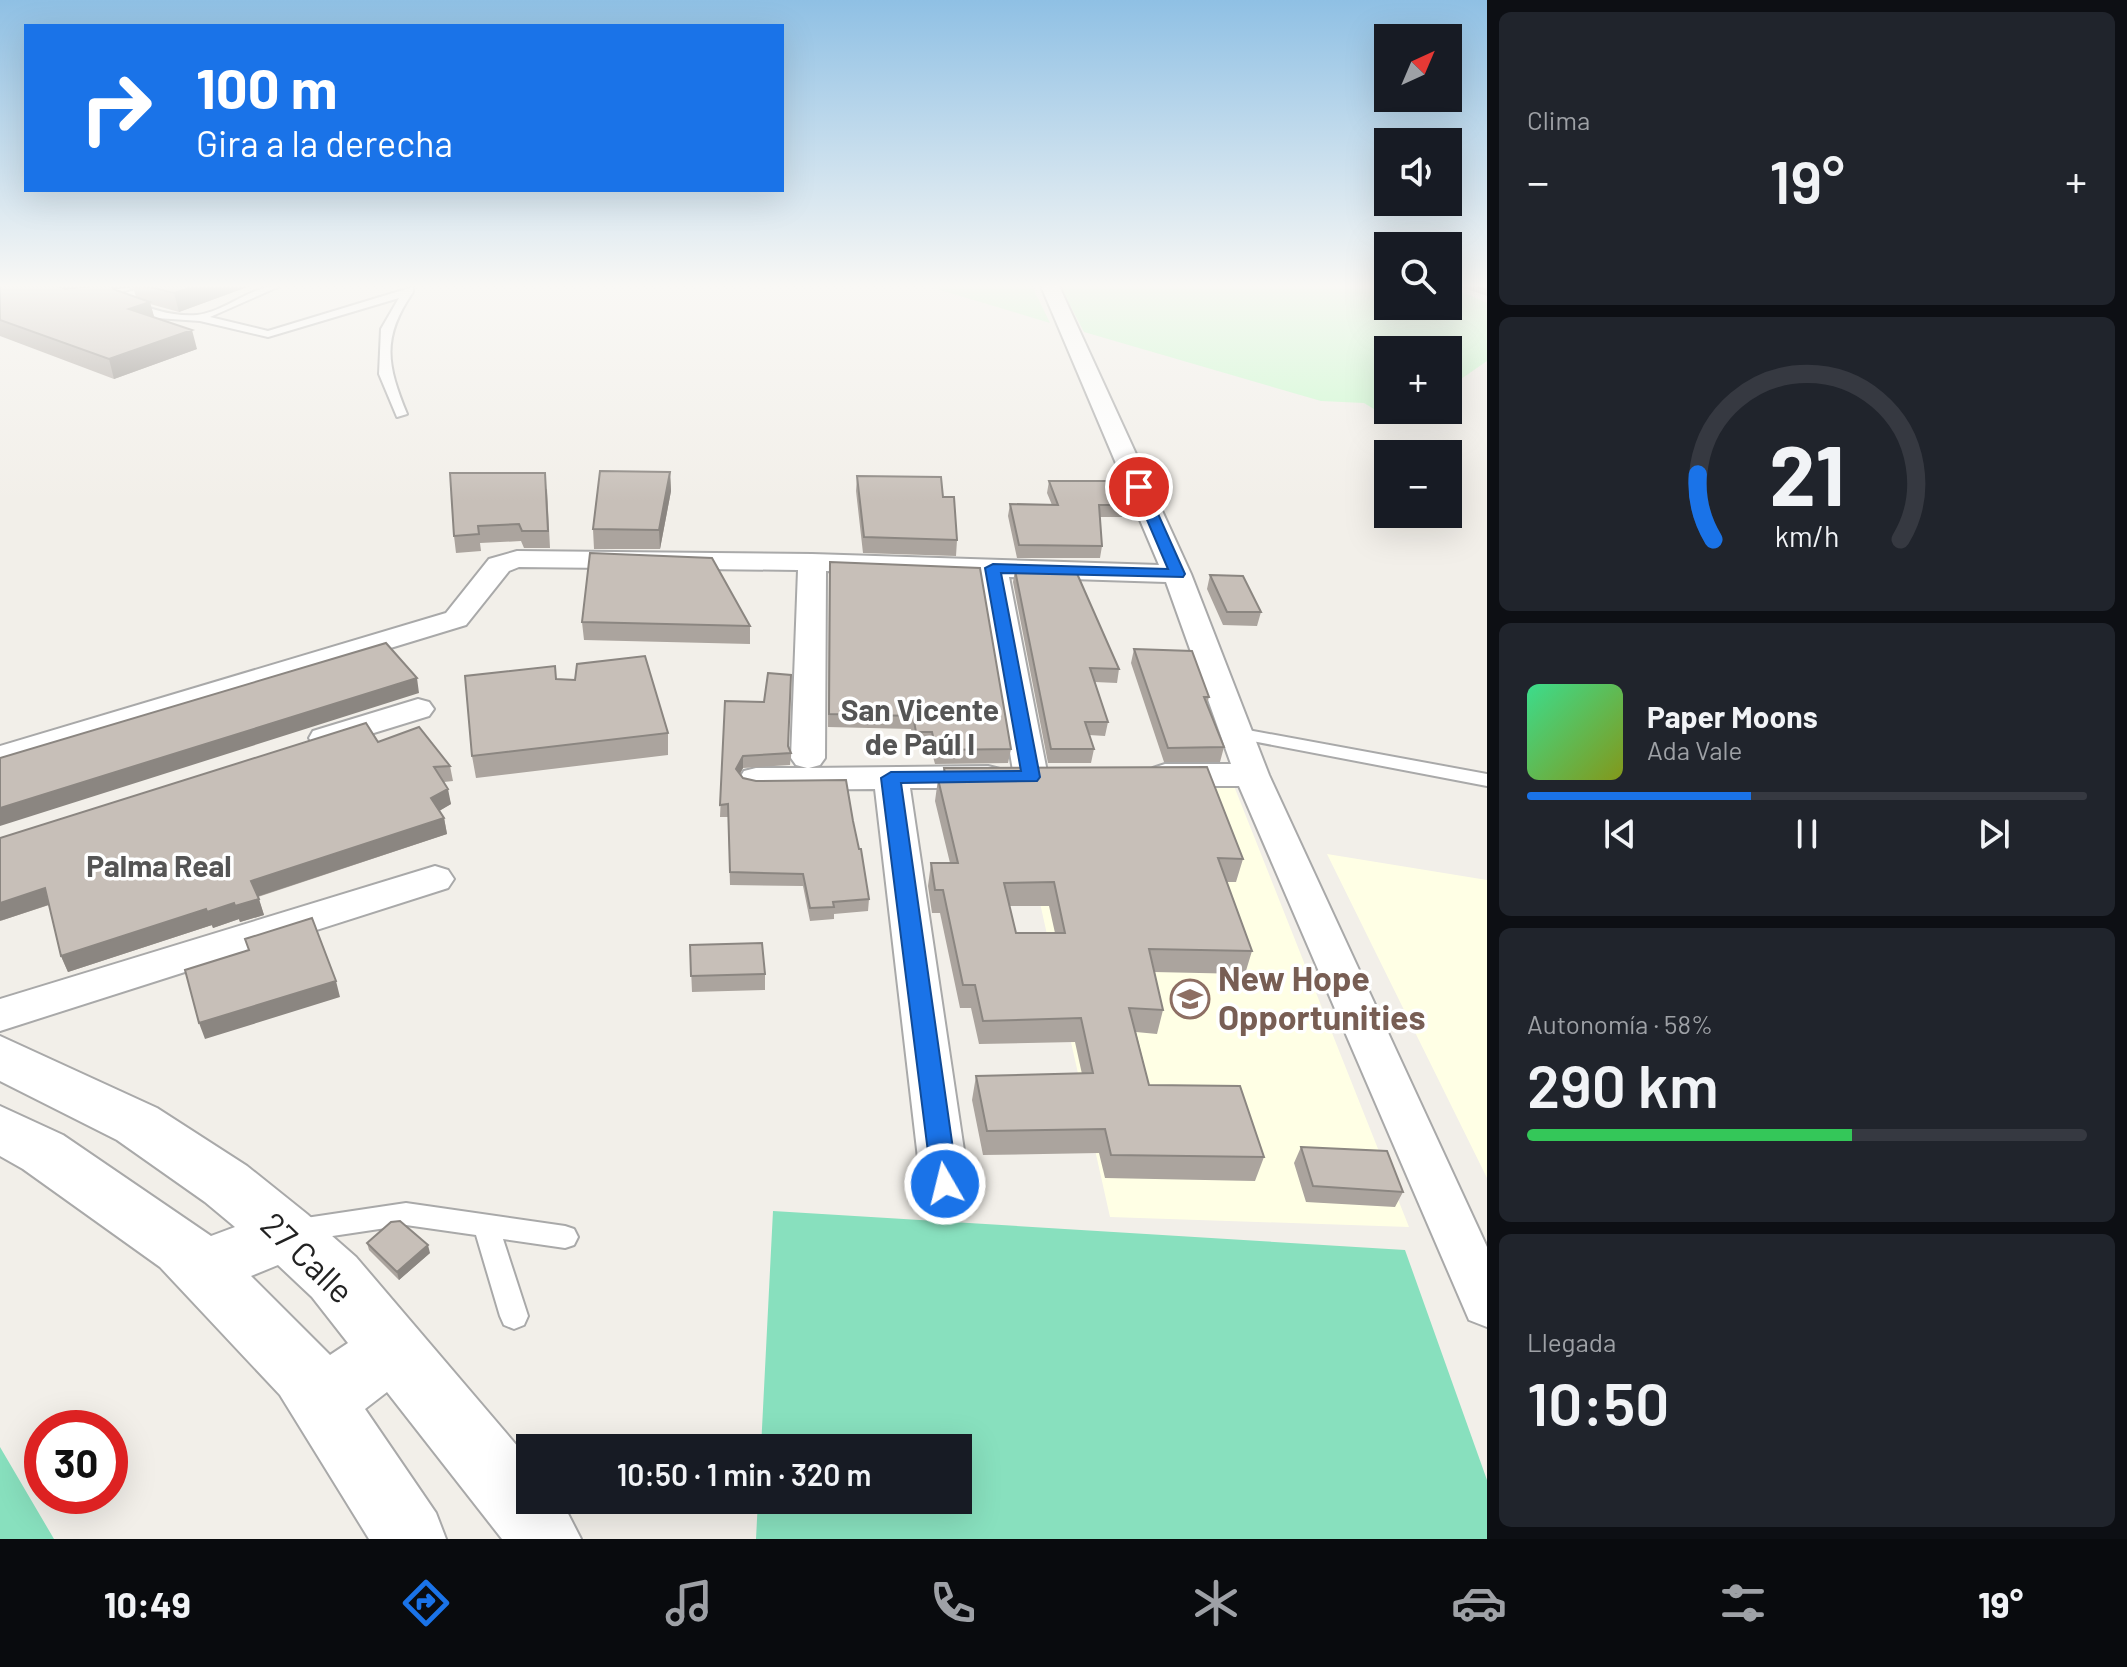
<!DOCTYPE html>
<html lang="es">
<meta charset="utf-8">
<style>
:root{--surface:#171b24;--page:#20242c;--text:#f1f3f6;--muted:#9ea1a6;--line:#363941;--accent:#1a73e8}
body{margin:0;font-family:Barlow,sans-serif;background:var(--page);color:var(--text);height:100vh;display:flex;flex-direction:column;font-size:30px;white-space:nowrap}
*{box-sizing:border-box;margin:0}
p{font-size:26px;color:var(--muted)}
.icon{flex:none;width:44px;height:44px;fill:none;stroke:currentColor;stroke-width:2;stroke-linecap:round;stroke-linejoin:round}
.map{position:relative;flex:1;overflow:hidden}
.panel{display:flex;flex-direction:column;gap:12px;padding:12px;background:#0d0f14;width:640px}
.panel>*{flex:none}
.top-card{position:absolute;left:24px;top:24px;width:760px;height:168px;border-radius:0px;box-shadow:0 8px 32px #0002;background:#1a73e8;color:#fff;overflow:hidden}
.needle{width:52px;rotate:44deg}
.fabs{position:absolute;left:1374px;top:24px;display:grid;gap:16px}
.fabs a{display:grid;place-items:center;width:88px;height:88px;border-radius:0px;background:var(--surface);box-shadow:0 8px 32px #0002;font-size:40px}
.speed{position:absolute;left:24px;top:1410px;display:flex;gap:16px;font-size:40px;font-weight:700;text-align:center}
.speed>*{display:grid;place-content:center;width:104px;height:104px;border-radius:50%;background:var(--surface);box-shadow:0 8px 32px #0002;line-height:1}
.speed .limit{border:12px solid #d22;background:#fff;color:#111}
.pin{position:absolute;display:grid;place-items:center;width:68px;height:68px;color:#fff;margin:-34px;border:4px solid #fff;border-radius:50%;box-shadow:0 2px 8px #0007}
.me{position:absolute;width:88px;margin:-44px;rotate:352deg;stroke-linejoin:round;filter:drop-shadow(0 0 6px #0008)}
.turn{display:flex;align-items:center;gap:28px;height:168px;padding:0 40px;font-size:36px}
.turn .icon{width:104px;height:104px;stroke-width:2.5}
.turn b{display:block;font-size:56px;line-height:68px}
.big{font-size:60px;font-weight:600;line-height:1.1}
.panel .tile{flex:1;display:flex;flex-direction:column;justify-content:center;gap:12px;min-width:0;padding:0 28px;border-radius:12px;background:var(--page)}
.panel .dial{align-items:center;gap:0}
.dial svg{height:208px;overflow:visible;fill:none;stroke:var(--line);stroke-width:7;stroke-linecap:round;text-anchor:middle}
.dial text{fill:var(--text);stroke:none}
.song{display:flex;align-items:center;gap:24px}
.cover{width:96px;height:96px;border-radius:12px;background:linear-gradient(135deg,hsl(150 70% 55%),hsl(70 70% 35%))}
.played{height:8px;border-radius:4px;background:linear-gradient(90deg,var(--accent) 40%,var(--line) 40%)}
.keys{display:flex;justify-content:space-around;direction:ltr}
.heat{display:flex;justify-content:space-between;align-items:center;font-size:44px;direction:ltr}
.charge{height:12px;border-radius:6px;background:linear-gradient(90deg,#34c759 58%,var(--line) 0)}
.trip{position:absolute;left:516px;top:1434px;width:456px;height:80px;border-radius:0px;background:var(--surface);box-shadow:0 8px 32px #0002;font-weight:600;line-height:80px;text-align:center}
.menu{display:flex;height:128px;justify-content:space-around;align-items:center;background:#090b0e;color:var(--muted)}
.menu .icon{width:56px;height:56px}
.menu .on{color:var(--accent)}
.menu b{font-size:36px;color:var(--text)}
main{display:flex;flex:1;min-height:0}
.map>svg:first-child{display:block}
.education{fill:#ffffe5}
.park{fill:#c8facc}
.pitch{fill:#88e0be}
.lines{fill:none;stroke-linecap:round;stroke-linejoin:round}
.service-casing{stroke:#a9a9a9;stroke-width:4}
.minor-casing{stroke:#a9a9a9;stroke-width:4}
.tertiary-casing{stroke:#a9a9a9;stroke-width:4}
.service{fill:#fff;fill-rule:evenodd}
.minor{fill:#fff;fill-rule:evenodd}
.tertiary{fill:#fff;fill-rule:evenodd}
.wall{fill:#aba49e;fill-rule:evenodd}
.shaded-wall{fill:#8b8681}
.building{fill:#c7bfb8;stroke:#8b8681;stroke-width:2;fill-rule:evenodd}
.route{fill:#1a73e8;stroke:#114b97;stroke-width:2}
.labels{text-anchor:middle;stroke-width:7;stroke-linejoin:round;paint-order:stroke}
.neighbourhood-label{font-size:30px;font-weight:bold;fill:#555;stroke:#fff}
.near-education-label{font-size:34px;font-weight:bold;fill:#785e54;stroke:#fff;text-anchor:start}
.near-street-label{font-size:34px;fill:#222;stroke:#fff}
</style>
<main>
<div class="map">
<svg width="1487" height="1539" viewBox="0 0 1487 1539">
<rect width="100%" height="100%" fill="#f2efe9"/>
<path class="education" d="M1232 781 1409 1227 1110 1217 1013 782Z
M1327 854 1487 880V1178Z"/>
<path class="park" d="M927 286H1032L1050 323Z
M1060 286H1388V306H1448L1449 286 1487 303V361L1448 388V350H1388V410H1417L1397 423 1364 403 1321 401 1084 332Z"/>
<path class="pitch" d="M773 1211 1405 1250 1487 1480V1539H756L758 1500H958V1448H761Z
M0 1447 54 1539H0Z"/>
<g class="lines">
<g class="service-casing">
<path id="service" d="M148 286H164L129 301C151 309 173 317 197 315 226 312 249 286 280 286L210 317 268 331 413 287V292C381 338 387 365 407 414L397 417 379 374 381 329 399 298 268 337 200 321 157 318 118 302 125 293Z
M1237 728 1487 774V786L1231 737 1228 733Z
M406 1203 565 1226 574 1229 578 1237 574 1245 565 1248 503 1239 528 1316 524 1325 514 1329 504 1325 500 1316 476 1235 406 1225 299 1241 290 1238 286 1230 290 1222 299 1219Z"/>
</g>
<g class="minor-casing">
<path id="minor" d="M1041 286H1059L1191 574 1269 775 1487 1247V1327L1469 1320 1239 786H1165L1153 782 1148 775 1153 768 1165 764H1231L1166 582 1009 577 1048 777 1043 785 1031 788 1019 785 1014 777 981 576 826 571 825 758 820 765 809 768 988 766 1000 769 1005 777 1000 785 988 788H910L969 1184 962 1198 945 1204 928 1198 921 1184 875 789 756 790 744 787 739 779 744 771 756 768H807L796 765 791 758 798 570 519 567 509 571 466 625 0 767V746L446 613 489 559 517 551 812 554 1159 565Z
M418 699 429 702 434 709 429 716 325 748 313 745 309 738 313 731Z
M435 866 448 870 454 879 448 888 0 1031V999Z"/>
</g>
<g class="tertiary-casing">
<path id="tertiary" d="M0 1036 157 1108 247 1166 307 1214 356 1257 530 1461V1500H561L581 1539H502L387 1392 365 1409 436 1513 446 1539H369L280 1395 160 1267 23 1169 0 1156V1106L63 1135 211 1236 235 1227 205 1202 117 1140 0 1081ZM278 1265 312 1297 348 1343 330 1355 251 1276Z"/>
</g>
<use href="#service" class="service"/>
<use href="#minor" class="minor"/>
<use href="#tertiary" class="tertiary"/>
</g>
<path class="wall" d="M0 286H250L179 312 150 304 154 317 197 349 114 379 0 336ZM133 287 136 297 115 289Z
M1459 286H1487V296Z
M670 472 671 491 660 549H594L593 529Z
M857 476 943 497 957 540 956 556 863 553 856 491Z
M1049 481 1124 505 1122 517H1100L1102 546 1100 558H1017L1008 516 1010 504 1052 505 1047 493Z
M547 489 550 548H524L521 541 480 543 481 551 456 553 454 536Z
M1015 570 1119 669 1117 683 1095 682 1108 722 1105 736 1089 735 1094 749 1091 763H1048L1013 582Z
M829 575 1011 749 1008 763 935 764 930 746H914L911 729 828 727Z
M1210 575 1261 612 1257 626 1223 625 1207 589Z
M582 622 750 626V644L584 640Z
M1134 649 1209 697 1207 704 1224 747 1220 762H1164L1131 663Z
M555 666 556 679 668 733V755L476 778 472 756Z
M725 701 788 746 791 753 790 765 743 768 740 774 743 778 853 821 869 899 868 911 834 914V919L810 921 803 886 730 885 728 817H720Z
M378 742 450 766 453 781 444 782 451 804 439 811 444 818 447 834 258 897 264 915 240 922 239 919 213 928 212 925 68 972 61 956 49 905 0 921Z
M944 768 1243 859 1236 882H1226L1252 951 1245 974 1154 972 1163 1010 1157 1034 1136 1032 1149 1085 1264 1157 1255 1181 1105 1178 1099 1153 983 1155 972 1100 976 1076 1082 1074 1075 1042 979 1044 971 1008H960L940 913H932L928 886 931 863H950L935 801 938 779H942ZM1009 906H1049L1055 933H1016Z
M690 945 765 974V990L692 992Z
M1301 1147 1403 1192 1395 1207 1306 1202 1294 1163Z
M367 1243 430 1253 399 1280 369 1250Z"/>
<path class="shaded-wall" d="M71 286H133V287L73 295Z
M195 286H250L179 312 174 293Z
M150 302 155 320 129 309Z
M192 330 197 349 114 379 109 359Z
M670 472 671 491 660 549 659 530Z
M417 678 419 693 0 826V808Z
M743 756V768L736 781V769Z
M448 789 451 804 434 814 431 798Z
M444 818 447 834 256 897 251 881Z
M45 888 51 904 0 921V903Z
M259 899 264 915 240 922 239 919 213 928 207 912 234 903Z
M206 909 212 925 68 972 61 956Z
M336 981 340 997 205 1039 199 1023Z
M428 1245 430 1253 399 1280 397 1272Z"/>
<path class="building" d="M0 286H59L65 289 92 286H112L113 289 150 302 129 309 192 330 109 359 0 320Z
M146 286H195L174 293Z
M1476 286H1487V290Z
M600 471 670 472 659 530 593 529Z
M450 473H545L548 531H522L519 524 478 526 479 534 454 536Z
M857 476 941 477 943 497H954L957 540 864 537Z
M1049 481H1114L1124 505H1099L1102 546 1019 545 1010 504 1058 505Z
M590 553 712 558 750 626 582 622Z
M830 562 980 568 1011 749 936 750 932 732H916L913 716 829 714Z
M1075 569 1119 669 1090 668 1108 722H1085L1094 749H1051L1015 570Z
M1210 575 1243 576 1261 612H1227Z
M386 643 417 678 0 808V758Z
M1134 649 1192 651 1209 697H1204L1224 747 1168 748Z
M645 656 668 733 472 756 465 676 555 666 556 679 575 680 577 664Z
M768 673 791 675 788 746 791 753 743 756 736 769 743 778 756 781 846 780 853 821 859 849H861L869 899 833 902 834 907 810 908 803 874 730 872 728 804 720 805 725 701 764 702Z
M366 723 378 742 419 727 450 766 434 767 448 789 431 798 444 818 251 881 259 899 235 906 234 903 207 912 206 909 61 956 45 888 0 903V838Z
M1207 767 1243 859 1218 858 1252 951 1149 949 1163 1010 1129 1008 1149 1085 1240 1086 1264 1157 1111 1155 1105 1129 987 1131 976 1076 1093 1073 1081 1018 983 1021 975 985H963L943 890H935L931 863H958L938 779H946L944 768ZM1054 882 1065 933H1016L1004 883Z
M312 918 336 981 199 1023 185 970 249 950 245 939Z
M762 943 765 974 691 976 690 945Z
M1301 1147 1387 1151 1403 1192 1313 1186Z
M400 1221 428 1245 397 1272 367 1243 391 1222Z"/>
<linearGradient id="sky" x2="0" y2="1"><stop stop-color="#8fc0e4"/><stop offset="0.57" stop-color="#f9f8f5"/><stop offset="1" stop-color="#f9f8f5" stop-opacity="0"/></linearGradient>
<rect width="1487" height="502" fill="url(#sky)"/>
<path class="route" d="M1139 483 1146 487 1185 574 1183 577 1001 573 1040 777 1037 781 901 783 958 1184 954 1192 945 1195 936 1192 932 1184 881 778 891 772 1021 771 985 568 993 564 1168 569 1133 487Z"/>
<defs>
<g id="school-ring" transform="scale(2)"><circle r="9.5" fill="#fff" stroke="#8d6e63" stroke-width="1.5"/><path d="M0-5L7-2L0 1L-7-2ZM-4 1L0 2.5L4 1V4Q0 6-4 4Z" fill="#8d6e63"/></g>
</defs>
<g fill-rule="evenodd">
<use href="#school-ring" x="1190" y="999"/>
</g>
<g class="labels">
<g class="neighbourhood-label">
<text x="920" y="721">San Vicente<tspan x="920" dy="34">de Paúl I</tspan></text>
<text x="159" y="877">Palma Real</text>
</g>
<g class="near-education-label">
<text x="1218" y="991">New Hope<tspan x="1218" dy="39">Opportunities</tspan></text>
</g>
<g class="near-street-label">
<text transform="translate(307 1258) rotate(44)" y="12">27 Calle</text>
</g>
</g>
</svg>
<div class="fabs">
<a><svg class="needle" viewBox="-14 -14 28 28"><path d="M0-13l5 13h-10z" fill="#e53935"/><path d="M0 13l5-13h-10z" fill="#9ea1a6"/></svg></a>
<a><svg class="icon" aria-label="sound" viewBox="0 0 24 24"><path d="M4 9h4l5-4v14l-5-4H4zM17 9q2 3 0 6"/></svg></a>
<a><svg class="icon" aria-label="search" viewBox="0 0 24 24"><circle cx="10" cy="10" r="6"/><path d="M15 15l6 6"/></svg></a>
<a>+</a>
<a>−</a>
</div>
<div class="speed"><div class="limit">30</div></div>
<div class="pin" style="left:1139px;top:487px;background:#d93025"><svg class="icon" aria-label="arrive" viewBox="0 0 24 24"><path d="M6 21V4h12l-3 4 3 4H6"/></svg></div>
<svg class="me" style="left:945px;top:1184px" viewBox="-20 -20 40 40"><circle r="17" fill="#1a73e8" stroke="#fff" stroke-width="3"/><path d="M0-11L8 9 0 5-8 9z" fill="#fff"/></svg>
<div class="trip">10:50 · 1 min · 320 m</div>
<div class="top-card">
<div class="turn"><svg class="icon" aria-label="right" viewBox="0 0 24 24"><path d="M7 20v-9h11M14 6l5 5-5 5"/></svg><div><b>100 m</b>Gira a la derecha</div></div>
</div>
</div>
<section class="panel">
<div class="tile"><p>Clima</p>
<div class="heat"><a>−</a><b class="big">19°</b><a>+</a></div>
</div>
<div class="tile dial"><svg viewBox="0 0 100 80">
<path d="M14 69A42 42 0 1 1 86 69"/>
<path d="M14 69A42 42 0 0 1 8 44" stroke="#1a73e8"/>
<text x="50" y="56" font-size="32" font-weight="700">21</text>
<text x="50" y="72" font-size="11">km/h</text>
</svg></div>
<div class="tile">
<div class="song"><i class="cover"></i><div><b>Paper Moons</b><p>Ada Vale</p></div></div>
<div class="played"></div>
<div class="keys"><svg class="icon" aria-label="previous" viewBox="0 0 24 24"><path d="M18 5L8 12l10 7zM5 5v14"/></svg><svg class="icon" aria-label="pause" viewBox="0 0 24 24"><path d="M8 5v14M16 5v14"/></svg><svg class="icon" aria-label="next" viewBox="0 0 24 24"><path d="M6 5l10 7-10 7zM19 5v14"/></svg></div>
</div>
<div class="tile"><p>Autonomía · 58%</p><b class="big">290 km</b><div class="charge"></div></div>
<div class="tile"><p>Llegada</p><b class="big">10:50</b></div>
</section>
</main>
<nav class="menu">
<b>10:49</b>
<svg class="icon on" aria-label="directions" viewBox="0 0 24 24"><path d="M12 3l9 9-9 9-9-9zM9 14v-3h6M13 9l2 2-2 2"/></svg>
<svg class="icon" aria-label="music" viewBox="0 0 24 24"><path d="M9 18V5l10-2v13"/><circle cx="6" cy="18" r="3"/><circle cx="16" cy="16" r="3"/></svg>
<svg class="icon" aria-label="phone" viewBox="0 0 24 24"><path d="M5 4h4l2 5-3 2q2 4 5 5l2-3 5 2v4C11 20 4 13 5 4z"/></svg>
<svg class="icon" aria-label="climate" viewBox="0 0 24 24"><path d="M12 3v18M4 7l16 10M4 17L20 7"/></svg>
<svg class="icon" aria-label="car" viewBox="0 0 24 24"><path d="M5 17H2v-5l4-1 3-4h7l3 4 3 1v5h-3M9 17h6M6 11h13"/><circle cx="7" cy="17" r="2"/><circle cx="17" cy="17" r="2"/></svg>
<svg class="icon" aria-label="filters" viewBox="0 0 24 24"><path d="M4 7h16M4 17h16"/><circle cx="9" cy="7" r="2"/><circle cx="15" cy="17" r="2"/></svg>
<b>19°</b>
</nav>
